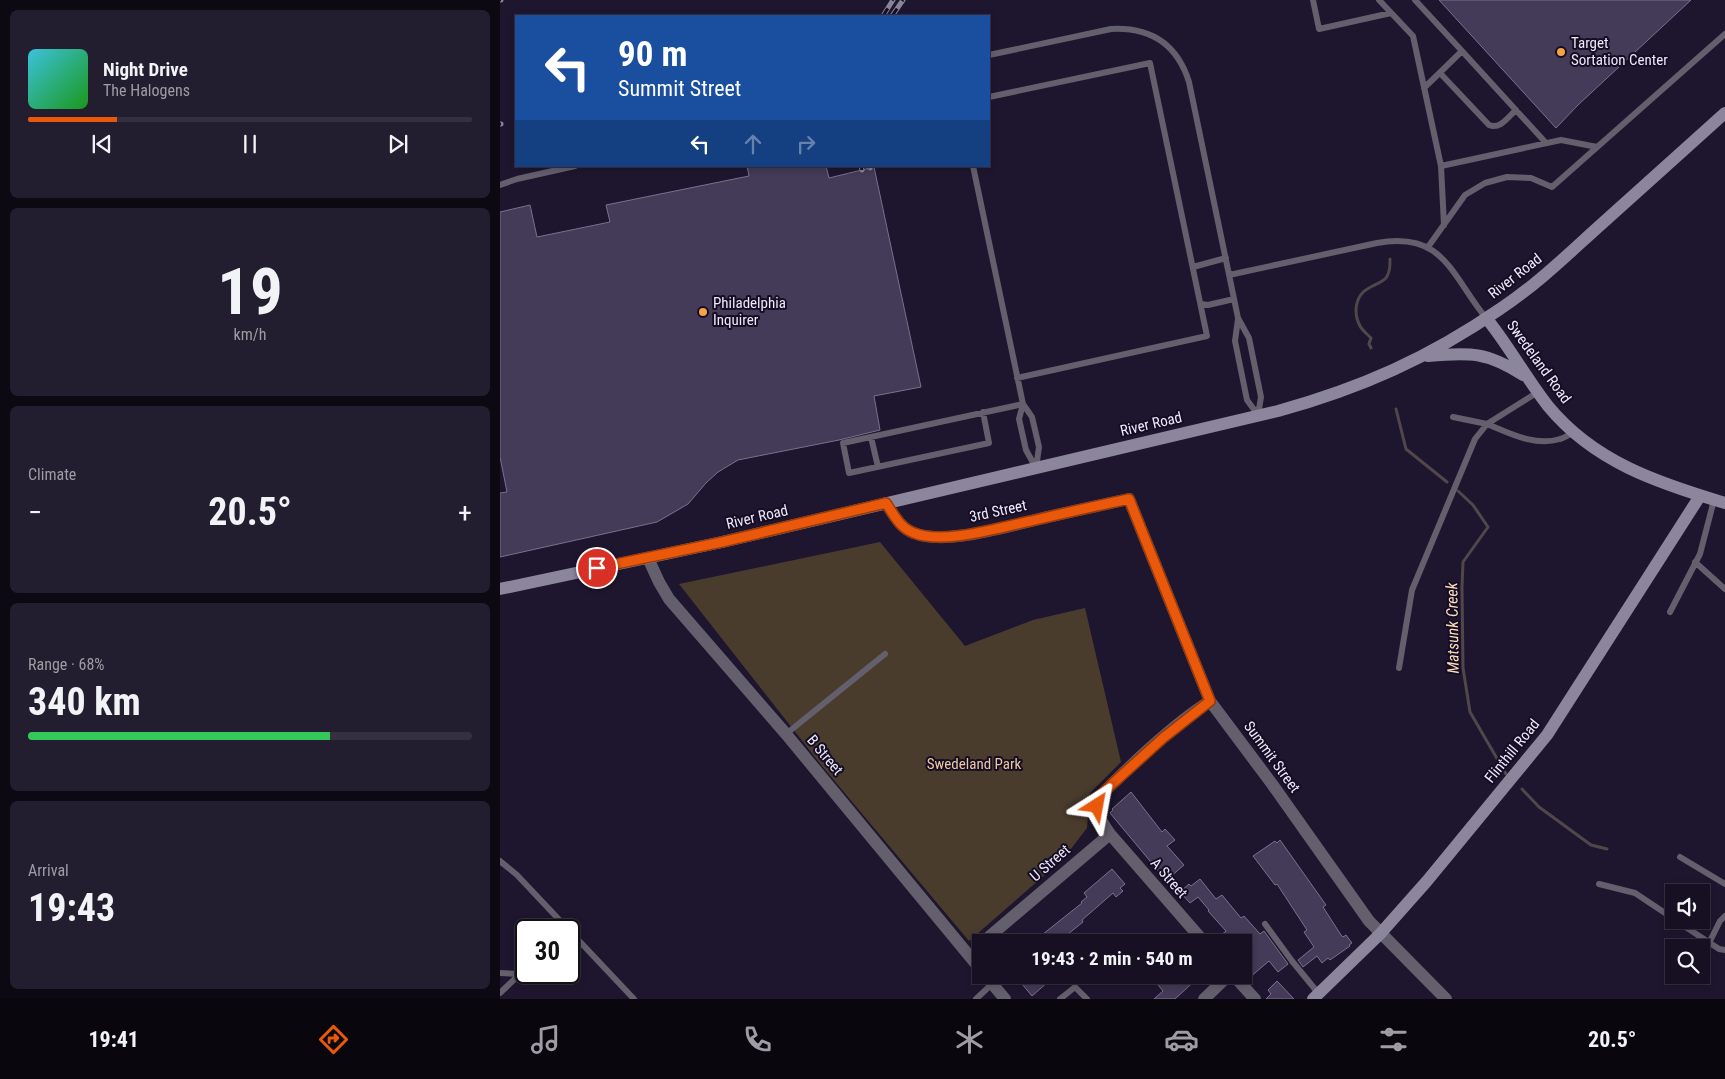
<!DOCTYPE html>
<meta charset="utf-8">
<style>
:root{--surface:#161022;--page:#231e2f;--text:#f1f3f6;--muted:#9e9da5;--line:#353040;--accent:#ea580c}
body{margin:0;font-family:"Roboto Condensed",sans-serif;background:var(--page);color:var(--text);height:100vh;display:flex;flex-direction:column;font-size:19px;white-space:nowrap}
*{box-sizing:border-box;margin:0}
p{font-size:16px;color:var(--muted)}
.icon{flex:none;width:28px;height:28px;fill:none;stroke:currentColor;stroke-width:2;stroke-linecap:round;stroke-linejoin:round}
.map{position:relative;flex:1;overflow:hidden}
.drawer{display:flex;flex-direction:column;gap:10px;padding:10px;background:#0c0913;width:500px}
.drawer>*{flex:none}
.hud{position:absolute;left:15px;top:15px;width:475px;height:152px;border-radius:0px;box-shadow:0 2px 8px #0003,0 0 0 1px var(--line);background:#1a4fa0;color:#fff;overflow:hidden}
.buttons{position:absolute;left:1165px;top:884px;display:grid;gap:10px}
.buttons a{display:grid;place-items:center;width:45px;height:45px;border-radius:0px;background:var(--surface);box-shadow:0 2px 8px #0003,0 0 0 1px var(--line);font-size:25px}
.speed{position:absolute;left:15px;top:919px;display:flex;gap:10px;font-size:25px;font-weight:700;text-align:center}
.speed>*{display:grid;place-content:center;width:65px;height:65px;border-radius:50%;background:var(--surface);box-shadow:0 2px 8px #0003,0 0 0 1px var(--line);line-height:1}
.speed .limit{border:2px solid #111;border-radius:8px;background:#fff;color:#111}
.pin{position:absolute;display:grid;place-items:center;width:42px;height:42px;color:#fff;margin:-21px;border:2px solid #fff;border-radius:50%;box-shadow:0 1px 5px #0007}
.me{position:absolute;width:55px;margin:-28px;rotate:34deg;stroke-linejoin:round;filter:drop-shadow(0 0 4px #0008)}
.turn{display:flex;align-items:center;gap:18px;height:105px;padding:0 20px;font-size:22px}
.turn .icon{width:65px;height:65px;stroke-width:2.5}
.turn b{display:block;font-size:35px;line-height:42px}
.lanes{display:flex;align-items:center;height:48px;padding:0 20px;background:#0003;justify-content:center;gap:25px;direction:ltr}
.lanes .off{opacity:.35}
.big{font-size:38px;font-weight:700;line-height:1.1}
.drawer .card{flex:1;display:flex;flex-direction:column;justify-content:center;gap:8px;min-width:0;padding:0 18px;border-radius:8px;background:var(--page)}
.drawer .dial{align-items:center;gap:0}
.dial b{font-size:65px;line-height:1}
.song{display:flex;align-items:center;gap:15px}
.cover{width:60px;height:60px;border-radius:8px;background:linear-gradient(135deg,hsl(190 70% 55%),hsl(120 70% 35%))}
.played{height:5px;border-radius:2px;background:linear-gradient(90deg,var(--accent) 20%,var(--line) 20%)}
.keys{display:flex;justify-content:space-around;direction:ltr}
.heat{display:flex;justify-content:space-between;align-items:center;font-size:28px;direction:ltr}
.charge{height:8px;border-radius:4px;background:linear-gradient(90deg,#34c759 68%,var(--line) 0)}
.trip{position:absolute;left:472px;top:934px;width:280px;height:50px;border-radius:0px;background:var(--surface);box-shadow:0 2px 8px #0003,0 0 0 1px var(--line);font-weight:700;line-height:50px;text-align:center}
.tabs{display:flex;height:80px;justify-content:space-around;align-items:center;background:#09060e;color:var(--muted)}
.tabs .icon{width:35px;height:35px}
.tabs .on{color:var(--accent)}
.tabs b{font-size:22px;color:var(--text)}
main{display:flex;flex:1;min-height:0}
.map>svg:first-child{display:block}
.green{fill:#4a3c2d}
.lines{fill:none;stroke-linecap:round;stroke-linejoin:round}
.stream{stroke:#51474b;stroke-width:3}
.building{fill:#433b57;stroke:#797190}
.lane{stroke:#635f6d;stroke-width:6}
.street{stroke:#635f6d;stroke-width:12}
.secondary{stroke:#8c869c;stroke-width:12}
.rail-casing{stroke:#8a8498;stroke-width:5}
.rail{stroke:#140d24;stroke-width:3;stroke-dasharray:9;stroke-linecap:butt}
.route-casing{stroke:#983908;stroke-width:12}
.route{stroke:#ea580c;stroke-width:9}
.poi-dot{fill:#f4a443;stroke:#140d24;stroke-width:2}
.labels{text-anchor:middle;stroke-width:4;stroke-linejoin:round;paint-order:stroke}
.poi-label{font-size:15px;fill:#ede9fa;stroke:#140d24;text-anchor:start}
.street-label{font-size:15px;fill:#ede9fa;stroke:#140d24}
.park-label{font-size:15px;fill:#f0c89f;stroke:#140d24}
.water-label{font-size:16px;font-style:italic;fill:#fedebd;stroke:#140d24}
</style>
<main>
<section class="drawer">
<div class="card">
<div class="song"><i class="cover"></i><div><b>Night Drive</b><p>The Halogens</p></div></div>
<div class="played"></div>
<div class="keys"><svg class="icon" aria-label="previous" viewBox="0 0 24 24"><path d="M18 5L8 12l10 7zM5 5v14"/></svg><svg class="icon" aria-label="pause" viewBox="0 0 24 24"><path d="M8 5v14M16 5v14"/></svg><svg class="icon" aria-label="next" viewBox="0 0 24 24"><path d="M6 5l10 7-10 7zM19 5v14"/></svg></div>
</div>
<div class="card dial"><b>19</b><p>km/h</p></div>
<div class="card"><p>Climate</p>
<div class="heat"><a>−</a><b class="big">20.5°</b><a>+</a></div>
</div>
<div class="card"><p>Range · 68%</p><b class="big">340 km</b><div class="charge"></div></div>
<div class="card"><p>Arrival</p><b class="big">19:43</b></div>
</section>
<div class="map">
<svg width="1225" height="999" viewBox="0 0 1225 999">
<rect width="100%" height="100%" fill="#1e162e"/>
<path class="green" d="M380 542 465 646 533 620 585 608 621 762 590 793 587 828 564 858 469 941 322 766 179 584Z"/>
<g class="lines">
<path class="stream" d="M871 348 869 344 871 338C867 334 862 330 860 326 853 313 855 295 869 288 874 285 881 283 886 278 890 272 890 266 890 259
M896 409 906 449 947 482
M958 491 973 505 988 527 963 562 962 587 963 668 970 712 1006 774
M1022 789 1039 807 1091 845 1107 849"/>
</g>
<path class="building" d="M939 0H1191L1078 105 1056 128Z
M247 166H326L329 178 374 167 421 387 374 396 380 430 339 440 238 460 218 472 206 483 188 504 157 522 0 557V493L7 492 0 457V212L30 205 37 237 110 222 106 205 249 176Z
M631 792 662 832 665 829 675 840 667 846 684 865 669 878 668 877 665 879 610 813 613 810 612 809Z
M780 840 826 905 823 907 841 935 843 937 846 935 852 943 849 945 850 946 830 960 828 958 822 963 817 956 803 967 798 960 814 947 804 932 807 930 777 884 775 885 753 856 775 841 777 843Z
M612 869 625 884 620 888 623 891 616 897 613 893 582 920 583 922 558 942H533L582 903 581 902 587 897 584 893Z
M700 879 716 899 722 895 741 918 744 916 760 934 764 931 788 964 778 972 769 961 749 978 744 972V942H713L726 931 708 911 709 910 698 897 690 903 680 892 689 884 691 886Z
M532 975H544L549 981 532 996 522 984Z
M660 975H701L675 999H654L663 991 654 980Z
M777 981 794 999H766L771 994 768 990Z"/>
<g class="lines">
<path class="lane" d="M813 0 819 29 891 13
M879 0 913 36 941 166
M915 0 962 51
M489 55 611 29C651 27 677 44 689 82L738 318 749 338 761 397 758 415
M940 73 989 125C1000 130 1008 117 1016 110
M924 88 962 51 1046 143
M489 97 650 63 707 336 517 378
M473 166 523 404 519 419 526 450 536 468
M0 185 17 179 75 166
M944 225 941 166 1061 140 1097 147
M928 247 965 195 985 183 1007 177 1031 178 1052 187 1225 34
M693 267 726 258
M729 275 877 243C944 231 951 275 986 318
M701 304 708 305 734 299
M738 319 735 341 747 400 758 415
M523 404 532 417 539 447 536 468
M483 412 489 443 349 473 343 443 523 404
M953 417 987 424 1038 392
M371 437 378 467
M1195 562 1225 589
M1170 612 1200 554 1214 500
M899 668 912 590 975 439 987 424C1009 433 1035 447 1060 439 1064 438 1069 435 1074 432
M286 734 385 654
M1180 857 1225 884
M0 861 17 875 134 999
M1099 884 1135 893 1174 919
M1175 920 1219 949 1225 950
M765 924 792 961 819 994
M1209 943 1220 921 1225 916
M0 973 20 974 26 968
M0 993 20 974
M476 999 492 984
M560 999 575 987 587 999"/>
<path class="street" d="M386 503C394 515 400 528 414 533 444 545 500 528 531 521 564 513 596 506 629 499L710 701 772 784 869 921 946 999
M148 558 159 582 169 599 286 734 481 970
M610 834 704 942
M483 942 610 834C601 821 595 813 599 797 631 765 672 725 710 701
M485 975 505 999
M733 975 755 999
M704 999 729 975"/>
<path class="secondary" d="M987 319C1009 346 1026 378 1048 406 1094 462 1158 483 1225 503
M928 356C970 352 987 352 1023 375
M0 589 222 542 778 411C861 388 929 358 1000 309 1035 286 1065 257 1096 229 1139 190 1182 152 1225 113
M813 999 880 934 927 881 1047 735 1200 496"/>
<g class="rail-casing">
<path id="rail" d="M0 0H1
M383 16 393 0
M392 16 403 0
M0 124H1
M361 166 362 170
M369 166 370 168"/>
</g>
<use href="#rail" class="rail"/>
</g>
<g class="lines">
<g class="route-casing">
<path id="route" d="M97 568 222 542 386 503C394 515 400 528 414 533 444 545 500 527 531 521 564 513 596 506 629 499L710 701 663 738 611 785 599 797 597 806"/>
</g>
<use href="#route" class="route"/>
</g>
<g class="poi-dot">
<circle cx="1061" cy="52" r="5"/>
<circle cx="203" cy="312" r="5"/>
</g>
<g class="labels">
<g class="poi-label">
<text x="1071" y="48">Target<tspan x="1071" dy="17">Sortation Center</tspan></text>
<text x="213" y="308">Philadelphia<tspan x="213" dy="17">Inquirer</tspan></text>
</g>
<g class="street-label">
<text transform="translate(1015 276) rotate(-38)" y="5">River Road</text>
<text transform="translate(1039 362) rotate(54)" y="5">Swedeland Road</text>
<text transform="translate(651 424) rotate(-13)" y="5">River Road</text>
<text transform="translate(498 511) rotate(-12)" y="5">3rd Street</text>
<text transform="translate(257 517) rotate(-13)" y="5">River Road</text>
<text transform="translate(1012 751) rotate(-51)" y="5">Flinthill Road</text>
<text transform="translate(325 755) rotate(50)" y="5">B Street</text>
<text transform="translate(772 757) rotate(54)" y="5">Summit Street</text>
<text transform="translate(550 863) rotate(-41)" y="5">U Street</text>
<text transform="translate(669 878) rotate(49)" y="5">A Street</text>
</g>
<g class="park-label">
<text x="474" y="769">Swedeland Park</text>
</g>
<g class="water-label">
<text transform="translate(952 628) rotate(-91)" y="6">Matsunk Creek</text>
</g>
</g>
</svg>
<div class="buttons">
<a><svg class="icon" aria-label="sound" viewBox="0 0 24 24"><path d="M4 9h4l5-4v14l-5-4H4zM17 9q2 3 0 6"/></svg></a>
<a><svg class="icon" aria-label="search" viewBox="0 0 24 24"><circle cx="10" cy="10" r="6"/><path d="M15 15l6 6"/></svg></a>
</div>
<div class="speed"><div class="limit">30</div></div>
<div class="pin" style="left:97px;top:568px;background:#d93025"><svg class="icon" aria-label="arrive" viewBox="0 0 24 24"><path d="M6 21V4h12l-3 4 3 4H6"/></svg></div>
<svg class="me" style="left:597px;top:806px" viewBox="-20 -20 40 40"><path d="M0-17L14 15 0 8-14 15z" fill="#ea580c" stroke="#fff" stroke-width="4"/></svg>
<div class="trip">19:43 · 2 min · 540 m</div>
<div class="hud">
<div class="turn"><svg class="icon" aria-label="left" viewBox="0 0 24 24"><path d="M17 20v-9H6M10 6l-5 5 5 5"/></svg><div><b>90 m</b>Summit Street</div></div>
<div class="lanes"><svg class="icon" aria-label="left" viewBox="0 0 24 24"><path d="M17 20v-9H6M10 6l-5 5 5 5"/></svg><svg class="icon off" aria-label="ahead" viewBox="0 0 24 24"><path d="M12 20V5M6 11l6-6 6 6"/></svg><svg class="icon off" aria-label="right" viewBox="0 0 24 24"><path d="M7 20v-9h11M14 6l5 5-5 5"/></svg></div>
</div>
</div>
</main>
<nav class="tabs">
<b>19:41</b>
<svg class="icon on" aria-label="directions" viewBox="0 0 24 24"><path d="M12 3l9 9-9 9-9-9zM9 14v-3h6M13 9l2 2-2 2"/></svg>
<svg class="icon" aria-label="music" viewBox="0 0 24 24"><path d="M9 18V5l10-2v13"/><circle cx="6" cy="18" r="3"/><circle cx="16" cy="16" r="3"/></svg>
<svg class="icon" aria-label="phone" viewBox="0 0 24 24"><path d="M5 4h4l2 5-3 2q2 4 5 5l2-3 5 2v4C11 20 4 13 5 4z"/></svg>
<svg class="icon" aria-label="climate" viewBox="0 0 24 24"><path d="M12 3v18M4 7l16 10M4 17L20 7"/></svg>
<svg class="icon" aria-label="car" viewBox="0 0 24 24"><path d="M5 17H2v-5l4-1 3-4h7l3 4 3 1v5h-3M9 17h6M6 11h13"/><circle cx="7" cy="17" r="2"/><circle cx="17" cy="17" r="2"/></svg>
<svg class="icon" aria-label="filters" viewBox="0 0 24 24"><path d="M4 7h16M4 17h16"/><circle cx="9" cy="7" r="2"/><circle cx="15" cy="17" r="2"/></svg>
<b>20.5°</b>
</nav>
